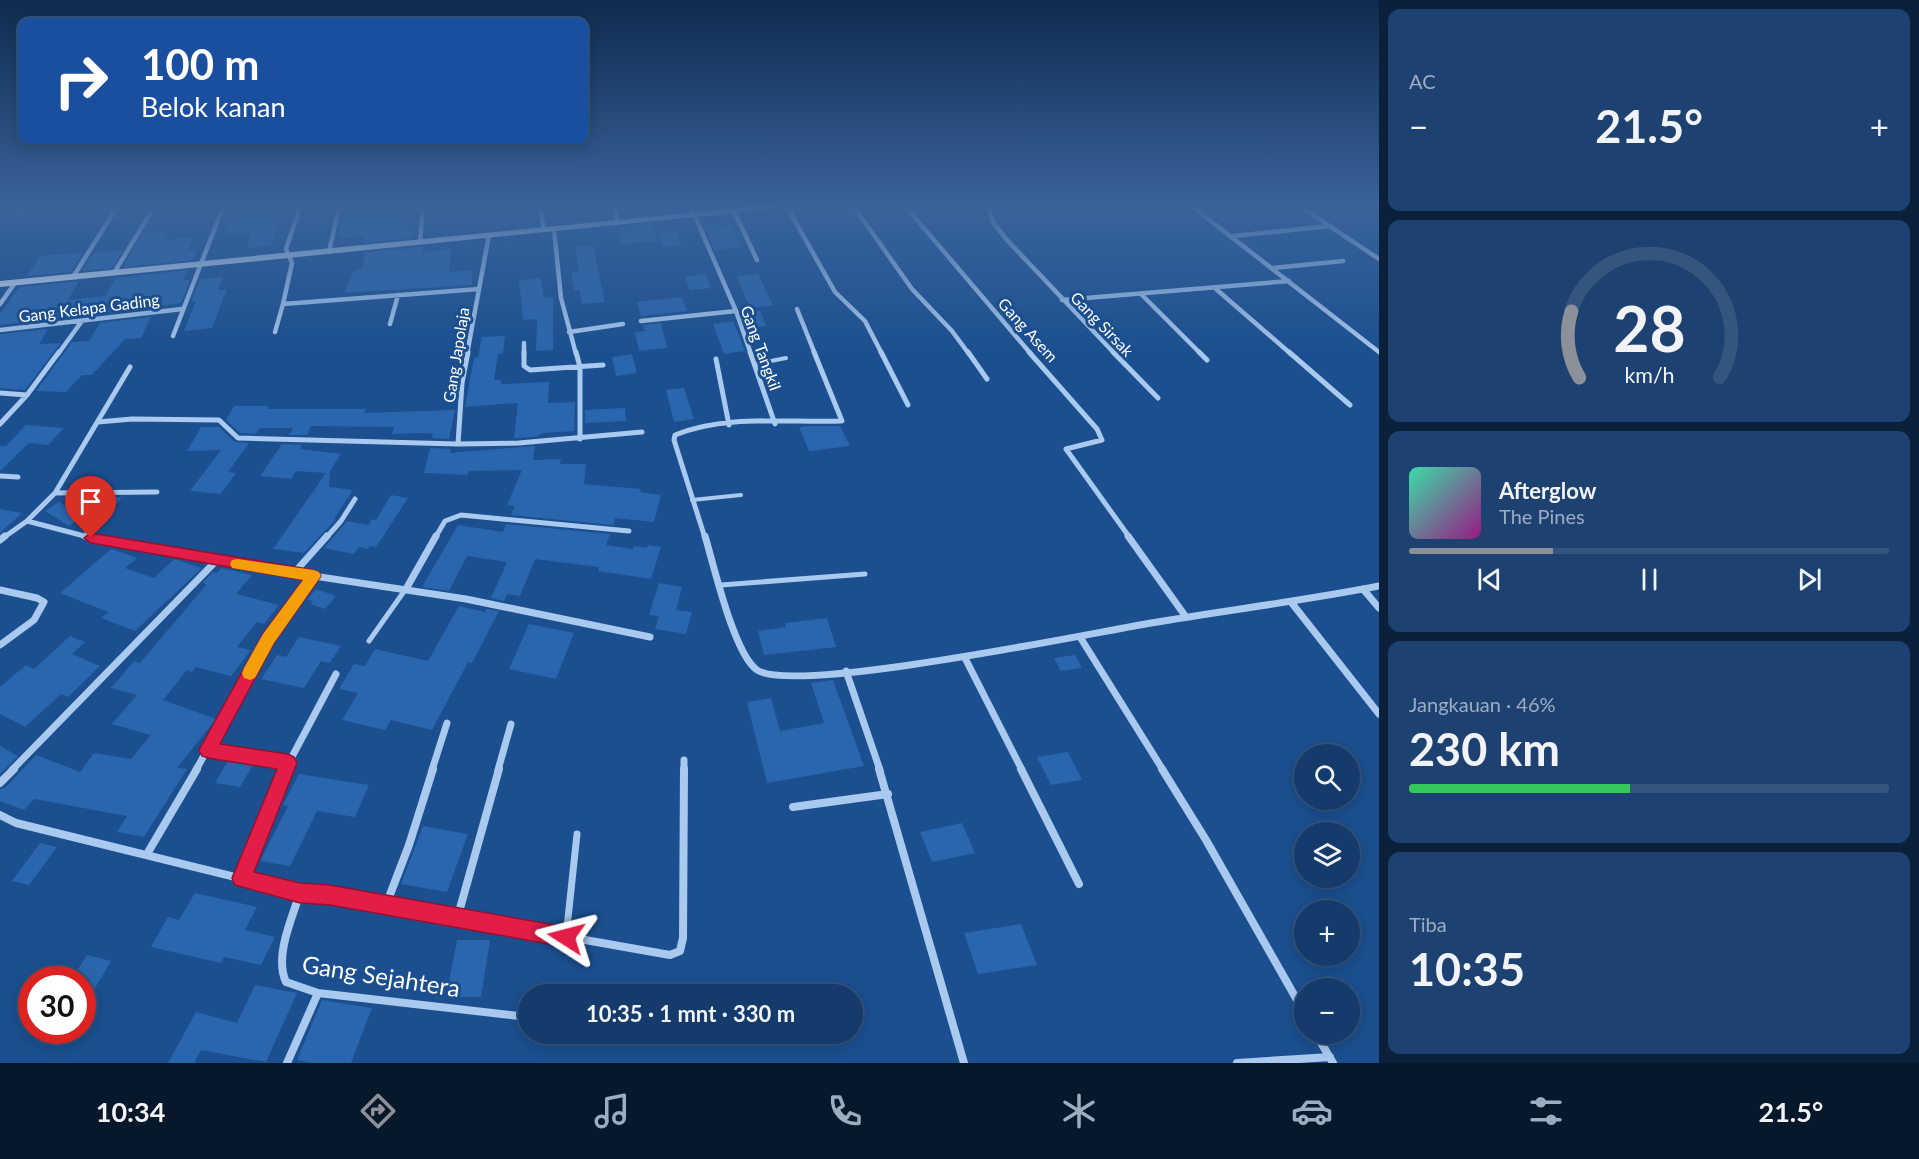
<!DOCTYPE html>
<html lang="id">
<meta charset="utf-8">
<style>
:root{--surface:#143b6b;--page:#1d4271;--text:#f1f3f6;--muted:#9dadc1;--line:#33557e;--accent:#8c9099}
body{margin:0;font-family:Lato,sans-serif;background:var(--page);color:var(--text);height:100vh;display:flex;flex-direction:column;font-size:22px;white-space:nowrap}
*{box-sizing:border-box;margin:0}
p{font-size:20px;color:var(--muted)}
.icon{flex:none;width:33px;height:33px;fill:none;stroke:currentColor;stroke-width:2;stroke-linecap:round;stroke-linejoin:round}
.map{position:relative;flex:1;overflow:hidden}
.side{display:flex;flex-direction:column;gap:9px;padding:9px;background:#0b203b;width:540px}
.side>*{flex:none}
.top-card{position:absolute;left:18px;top:18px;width:570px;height:126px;border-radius:12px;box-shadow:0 3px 15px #0003,0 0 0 2px var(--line);background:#1a4fa0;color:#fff;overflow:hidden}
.controls{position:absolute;left:1294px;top:744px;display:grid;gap:12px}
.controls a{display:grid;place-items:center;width:66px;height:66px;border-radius:50%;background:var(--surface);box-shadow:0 3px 15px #0003,0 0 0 2px var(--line);font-size:30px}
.speed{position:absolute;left:18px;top:966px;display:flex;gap:12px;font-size:30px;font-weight:700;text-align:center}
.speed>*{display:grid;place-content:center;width:78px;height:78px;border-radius:50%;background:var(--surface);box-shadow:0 3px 15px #0003,0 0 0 2px var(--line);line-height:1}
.speed .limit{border:9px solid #d22;background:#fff;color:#111}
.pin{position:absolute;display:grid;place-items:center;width:51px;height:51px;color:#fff;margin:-62px -26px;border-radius:50% 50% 50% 0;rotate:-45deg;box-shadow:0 0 6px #0007}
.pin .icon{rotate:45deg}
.me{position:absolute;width:66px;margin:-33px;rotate:279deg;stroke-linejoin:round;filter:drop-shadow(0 0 4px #0008)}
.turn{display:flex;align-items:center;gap:21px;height:126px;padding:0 24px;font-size:27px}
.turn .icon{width:78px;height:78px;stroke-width:2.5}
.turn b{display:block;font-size:42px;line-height:51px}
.big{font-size:45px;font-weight:700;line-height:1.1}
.side .card{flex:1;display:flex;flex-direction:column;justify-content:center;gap:9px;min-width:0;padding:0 21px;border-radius:12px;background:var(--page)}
.side .dial{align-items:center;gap:0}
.dial svg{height:156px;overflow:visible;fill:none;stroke:var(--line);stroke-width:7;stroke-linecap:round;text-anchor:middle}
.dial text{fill:var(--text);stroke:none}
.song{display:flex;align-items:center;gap:18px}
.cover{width:72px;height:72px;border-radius:9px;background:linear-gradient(135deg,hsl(160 70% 55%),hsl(310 70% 35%))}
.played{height:6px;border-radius:3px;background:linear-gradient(90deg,var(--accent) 30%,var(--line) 30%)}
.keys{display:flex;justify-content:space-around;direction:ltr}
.heat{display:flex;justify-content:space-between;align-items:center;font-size:33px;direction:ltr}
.charge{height:9px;border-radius:4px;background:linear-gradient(90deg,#34c759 46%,var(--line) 0)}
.trip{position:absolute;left:518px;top:984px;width:345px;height:60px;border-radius:30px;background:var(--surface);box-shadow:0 3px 15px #0003,0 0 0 2px var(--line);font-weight:700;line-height:60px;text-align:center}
.tab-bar{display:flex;height:96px;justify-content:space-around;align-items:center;background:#08182b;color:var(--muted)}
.tab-bar .icon{width:42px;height:42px}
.tab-bar .selected{color:var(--accent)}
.tab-bar b{font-size:27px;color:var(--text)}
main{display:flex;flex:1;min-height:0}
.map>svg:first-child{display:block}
.building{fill:#2a66ad}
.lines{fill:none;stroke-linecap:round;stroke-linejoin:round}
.lane-far2{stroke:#a9c9ee;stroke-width:4}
.lane-far1{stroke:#a9c9ee;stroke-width:5}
.lane{stroke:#a9c9ee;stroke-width:7}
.street-far3{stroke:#a9c9ee;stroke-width:4.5}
.street-far2{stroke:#a9c9ee;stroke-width:5}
.street-far1{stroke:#a9c9ee;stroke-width:7}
.street{stroke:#a9c9ee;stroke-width:8}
.secondary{fill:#d6e6fa;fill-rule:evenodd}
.route{fill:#e11d48;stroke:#92132f;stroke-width:1.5}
.slow{fill:#f59e0b}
.labels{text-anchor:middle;stroke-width:6;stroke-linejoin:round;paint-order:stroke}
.far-street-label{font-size:16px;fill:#fff;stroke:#1b4f8f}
.near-street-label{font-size:24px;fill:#fff;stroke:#1b4f8f}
</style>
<main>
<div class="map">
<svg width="1379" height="1063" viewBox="0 0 1379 1063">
<rect width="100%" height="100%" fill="#1b4f8f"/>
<path class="building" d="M238 207H282L271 245 247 248 252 232 226 234Z
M345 207H410L408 232H413V238L364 243 366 236 339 238Z
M716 222 719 227 732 226 741 246 715 251 703 223Z
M653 223 657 241 621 244 618 231 638 229 637 225Z
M676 230 681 245 663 247 658 232Z
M169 231 164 240 194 237 188 250 197 249 193 260 123 267 143 233Z
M593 245 605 302 582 304 579 290H574L571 272H579L575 247Z
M423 247 422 252 451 249 449 272 472 270V285L344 293 354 270 362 269 365 252Z
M123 250 112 268 82 271 94 252Z
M76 253H82L71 272 27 276 40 256Z
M188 270 184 280H190L181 303 0 325V314L19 287 79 281 68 300 105 296 116 278Z
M706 274 711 288 690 290 685 276Z
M758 274 773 305 750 308 736 276Z
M223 277 218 290 227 289 212 328 184 331 196 301 191 302 200 279Z
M541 278 544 298 553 297V350L536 351 537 319 523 320 519 280Z
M682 297 687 311 641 316 637 302Z
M760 311 766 326 747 328 741 313Z
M151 317 141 338 125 339 92 375H82L66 392 36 391 72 342 89 341 100 323Z
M733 321 745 351 724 354 713 324Z
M661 323 667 348 639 351 635 332 645 331 643 325Z
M48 329 39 344 61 343 25 390 0 388V334Z
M505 336 503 353 498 354 494 380H501V384L549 382 548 403 575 402 574 431 543 433 536 437 514 438 518 403 465 407 474 358 478 357 482 337Z
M632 354 637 373 616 376 612 357Z
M684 388 694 419 674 422 666 390Z
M234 406H269L267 409H366L364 413 455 410 449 439 432 438 433 434 423 433 392 434 394 427 311 426 307 435H289L293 428H260L256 434 240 433 226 420Z
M625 408 626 421 585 423V410Z
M26 425 64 428 48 445 29 443 0 471V446H6Z
M809 426H840L850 446 809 451 799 427Z
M201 427H219L235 442 249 443 228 472 236 473 221 494 190 491 221 450 187 451Z
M282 444 302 445 300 449 341 454 330 471 329 487 353 490 334 519H336L304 553 273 549 326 473 296 471 291 479 260 476Z
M535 446 533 460 561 459 560 464H586L584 484 641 489 640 492 661 495 654 522 615 518 613 525 511 515 515 506 507 505 522 470 469 471 468 475 424 473 430 448 451 449 450 453Z
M391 495 408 498 376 547 370 546 368 549 359 547 354 554 324 548 347 521 368 525 372 519 376 520Z
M122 497 108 515 81 513 93 498Z
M59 502 83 517 69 526 45 511Z
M0 509 22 513 0 533Z
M506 524 610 534 606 545 633 549 634 546 647 548 648 545 661 547 651 579 598 571 599 567 535 559 520 596 507 594 504 601 491 598 507 562 467 556 449 591 422 587 458 525 503 532Z
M111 549 137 558 125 568 154 578 174 559 202 568 135 631 101 618 108 612 60 593Z
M221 568 252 575 236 594 279 605 264 624 257 622 237 647 251 650 231 676 196 667 192 672 187 670 163 700 216 719 177 768 187 769 144 837 117 832 127 816 34 799 24 810 0 801V789L5 788 36 755 80 772 94 753 131 759 151 735 112 724 137 695 111 688 134 661 140 663 206 585 203 582 213 572 217 573Z
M659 583 682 587 676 610 692 612 686 634 655 629 659 616 649 615Z
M316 589 336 596 325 609 311 604 313 602 308 599Z
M459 606 485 612 486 609 499 611 472 663 468 662 432 730 391 720 385 730 342 720 358 693 339 689 354 664 365 666 375 649 428 661Z
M827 618 836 647 764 655 758 631 786 627 785 623Z
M529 624 574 633 556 679 509 669Z
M70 636 85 642 72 654 100 666 68 697 61 694 25 727 0 714V687L26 665 34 669Z
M299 637 341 646 330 663 321 661 304 688 261 679 277 655 286 657Z
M1075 655 1082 668 1061 671 1054 658Z
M833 680 864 766 767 783 747 702 771 698 780 731 824 723 811 683Z
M0 746 18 756 0 774Z
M1068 752 1082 780 1051 785 1037 757Z
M229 759 254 763 240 787 215 783Z
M299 774 369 785 355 817 317 811 290 866 260 861 288 806 283 805Z
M962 823 975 853 932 862 920 832Z
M423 826 468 834 447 892 401 884Z
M40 843 57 847 29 885 12 881Z
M195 893 257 907 245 930 275 937 261 965 224 957 221 963 151 947 168 917 179 920Z
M1021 924 1037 965 978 974 964 933Z
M457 940H490L481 997H446Z
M87 955 111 961 92 993 82 990V980H71Z
M255 985 297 993 266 1062 201 1050 194 1063H168L196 1012 237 1023Z
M322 1000 372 1008 351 1063H312L297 1060Z"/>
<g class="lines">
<path class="lane-far2" d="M756 364 786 358
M692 500 741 495"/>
<path class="lane-far1" d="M721 585 865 574
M369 641 405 590"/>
<path class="lane" d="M566 937 577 834"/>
<path class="street-far3" d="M300 207 286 249 292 263 283 304 479 289
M540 207 544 230
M614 207 618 223
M691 207 736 311 751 354
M787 207 835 292 865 321 882 354
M854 207 912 289 952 331 969 354
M906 207 1031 354
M988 207 993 222 1007 240 1115 354
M1193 207 1379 352
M1301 207 1379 259
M23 210 25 207
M734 211 757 260
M554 229 561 298 576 354
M1233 236 1330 226
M420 242 423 207
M329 252 339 207
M1273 268 1343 261
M114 273 151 212
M73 277 117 207
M1216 289 1291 354
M1141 294 1201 354
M1062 300 1289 281
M0 304 15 283
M797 309 815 354
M641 321 736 311
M390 324 398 295
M0 330 182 309
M275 332 283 304
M569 332 623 324
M173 336 223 207
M524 343V354
M58 354 82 321
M467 354 489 235"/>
<path class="street-far2" d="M524 352V366L530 370 603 365
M576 352 580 367V439
M750 352 775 424
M881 352 908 405
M968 352 987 379
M1029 352 1097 429 1102 440 1066 449 1130 538
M1113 352 1158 398
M1199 352 1207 360
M1289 352 1350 405
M716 359 729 425
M0 393 27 395
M98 422 132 419 219 420 238 438 458 444 519 443 642 432
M0 424 27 395 59 352
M458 444 462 383 468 352
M0 476 18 477
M55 493 157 492
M27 521 92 538
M3 538 27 521 55 493 130 367
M326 538 341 521 355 499
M435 538 445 521 461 515 629 531
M705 538 674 440 675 435C726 414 788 423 842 421L814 352"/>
<path class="street-far1" d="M85 536 214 561 466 599 650 637
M705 536C714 566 734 654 757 670 794 695 1091 633 1151 623 1227 610 1303 601 1379 586
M1128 536 1186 617
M0 540 5 536
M294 573 327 536
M406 589 436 536
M1363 589 1379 608
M0 590 37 598 44 602 34 620 0 645
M1291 602 1379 714
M1080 637 1163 770
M965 658 1022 770
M846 671 880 770
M208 750 288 763
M12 770 216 561
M196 770 268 639 314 576
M285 770 336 674
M432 770 447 723
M498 770 511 724
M684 770V760"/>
<path class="street" d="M879 769 964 1063
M1021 769 1079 884
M1162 769 1206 840 1305 1014
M0 783 14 769
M793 807 888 794
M0 815 16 823 300 893 330 895 670 955 680 951 683 938 684 769
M147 854 197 769
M242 878 286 769
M300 893C292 918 274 957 286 982L318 993 528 1017
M386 905 409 845 433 769
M457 919 499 769
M1316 1034 1333 1063
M287 1063 318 993
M1237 1063 1330 1057"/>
<path class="secondary" d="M748 207H778L774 209 0 287V281Z"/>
</g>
<linearGradient id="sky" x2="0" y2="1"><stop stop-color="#0f2b4f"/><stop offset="0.58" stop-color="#39639b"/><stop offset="1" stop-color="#39639b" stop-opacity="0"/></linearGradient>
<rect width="1379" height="356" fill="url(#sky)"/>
<path class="route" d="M91 533 314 570 319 572 321 576 274 643 220 744 288 754 294 757 297 763 254 872 300 883 330 885 566 927 573 930 576 937 573 944 566 947 330 905 300 903 235 885 232 878 277 769 208 758 202 756 199 750 263 634 303 580 91 543 84 538Z"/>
<path class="slow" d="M237 559 314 570 319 572 321 576 274 643 255 678 250 680 244 678 242 673 244 668 263 634 303 580 232 568 230 564 232 560Z"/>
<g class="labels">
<g class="far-street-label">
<text transform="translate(89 308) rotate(-7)" y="6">Gang Kelapa Gading</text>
<text transform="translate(1102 324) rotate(46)" y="6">Gang Sirsak</text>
<text transform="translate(1028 330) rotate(48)" y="6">Gang Asem</text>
<text transform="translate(761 348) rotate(70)" y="6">Gang Tangkil</text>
<text transform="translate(456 355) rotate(-81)" y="6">Gang Japolaja</text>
</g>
<g class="near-street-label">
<text transform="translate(381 977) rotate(9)" y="8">Gang Sejahtera</text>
</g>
</g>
</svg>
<div class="controls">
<a><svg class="icon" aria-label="search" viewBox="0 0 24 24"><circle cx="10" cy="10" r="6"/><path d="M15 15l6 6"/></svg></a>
<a><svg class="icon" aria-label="layers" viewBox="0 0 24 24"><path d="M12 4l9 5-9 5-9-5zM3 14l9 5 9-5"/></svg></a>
<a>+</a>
<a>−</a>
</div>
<div class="speed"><div class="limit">30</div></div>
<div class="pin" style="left:91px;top:538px;background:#d93025"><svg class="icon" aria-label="arrive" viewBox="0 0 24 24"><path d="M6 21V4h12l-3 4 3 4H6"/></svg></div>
<svg class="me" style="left:566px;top:937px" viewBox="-20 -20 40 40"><path d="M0-17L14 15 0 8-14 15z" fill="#e11d48" stroke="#fff" stroke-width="4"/></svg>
<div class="trip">10:35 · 1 mnt · 330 m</div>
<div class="top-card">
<div class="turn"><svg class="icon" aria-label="right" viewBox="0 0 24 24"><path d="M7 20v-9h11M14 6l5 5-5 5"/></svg><div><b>100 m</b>Belok kanan</div></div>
</div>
</div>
<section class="side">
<div class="card"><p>AC</p>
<div class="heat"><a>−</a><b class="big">21.5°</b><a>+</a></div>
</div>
<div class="card dial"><svg viewBox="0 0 100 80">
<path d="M14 69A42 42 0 1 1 86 69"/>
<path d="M14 69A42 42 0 0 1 10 35" stroke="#8c9099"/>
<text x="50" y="56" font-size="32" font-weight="700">28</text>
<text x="50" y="72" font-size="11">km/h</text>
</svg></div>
<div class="card">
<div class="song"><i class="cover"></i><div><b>Afterglow</b><p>The Pines</p></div></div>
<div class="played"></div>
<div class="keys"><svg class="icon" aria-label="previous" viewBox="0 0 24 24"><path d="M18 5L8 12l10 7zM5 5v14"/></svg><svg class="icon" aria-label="pause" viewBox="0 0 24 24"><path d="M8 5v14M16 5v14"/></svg><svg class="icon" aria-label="next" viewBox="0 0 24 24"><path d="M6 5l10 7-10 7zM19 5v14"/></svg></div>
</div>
<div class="card"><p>Jangkauan · 46%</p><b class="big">230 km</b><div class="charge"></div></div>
<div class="card"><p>Tiba</p><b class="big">10:35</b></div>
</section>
</main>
<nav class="tab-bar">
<b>10:34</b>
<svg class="icon selected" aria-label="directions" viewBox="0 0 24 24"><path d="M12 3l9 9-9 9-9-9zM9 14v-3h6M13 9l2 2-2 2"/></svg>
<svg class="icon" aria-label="music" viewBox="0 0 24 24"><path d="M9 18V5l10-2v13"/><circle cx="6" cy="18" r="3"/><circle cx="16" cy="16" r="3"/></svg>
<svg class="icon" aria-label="phone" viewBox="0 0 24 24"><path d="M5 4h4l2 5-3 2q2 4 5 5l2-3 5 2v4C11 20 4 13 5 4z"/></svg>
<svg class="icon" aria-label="climate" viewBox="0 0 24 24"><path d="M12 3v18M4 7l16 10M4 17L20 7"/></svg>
<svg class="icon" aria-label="car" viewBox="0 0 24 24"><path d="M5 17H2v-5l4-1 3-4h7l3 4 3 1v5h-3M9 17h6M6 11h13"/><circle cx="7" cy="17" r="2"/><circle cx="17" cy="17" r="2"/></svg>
<svg class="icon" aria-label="filters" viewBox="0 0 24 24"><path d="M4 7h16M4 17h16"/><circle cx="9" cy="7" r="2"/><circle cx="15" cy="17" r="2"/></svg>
<b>21.5°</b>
</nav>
